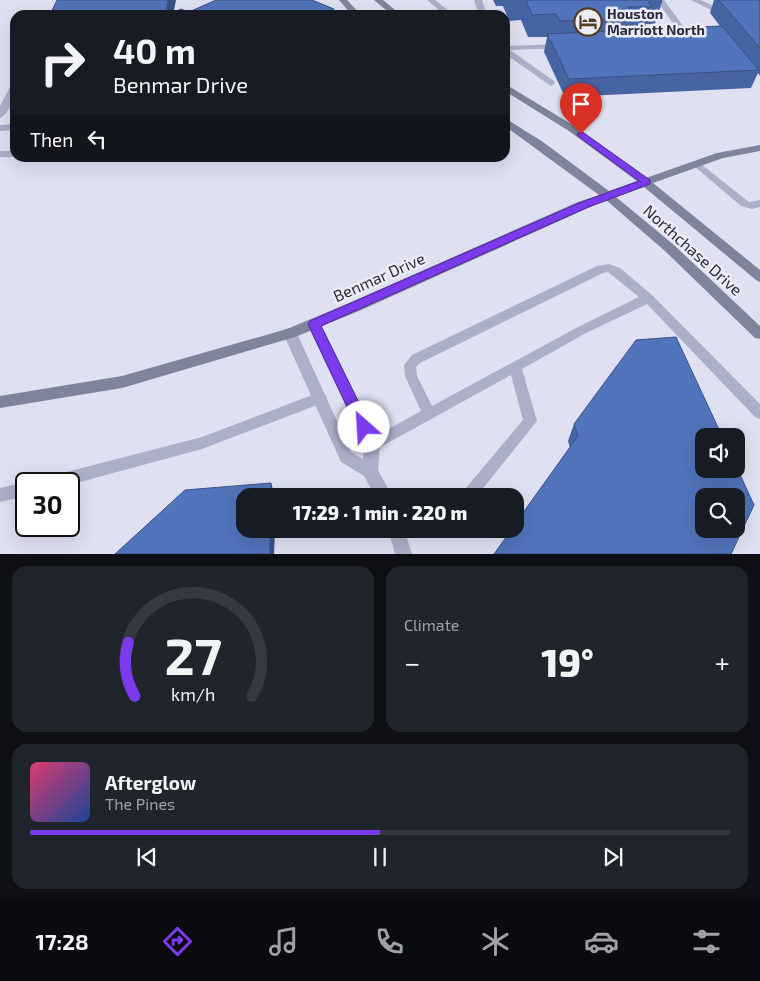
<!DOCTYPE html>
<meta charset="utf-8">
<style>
:root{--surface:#171b24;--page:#20242c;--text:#f1f3f6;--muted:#9ea1a6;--line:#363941;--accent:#7c3aed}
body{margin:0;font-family:"Exo 2",sans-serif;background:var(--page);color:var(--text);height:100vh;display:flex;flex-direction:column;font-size:19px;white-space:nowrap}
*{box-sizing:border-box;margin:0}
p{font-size:16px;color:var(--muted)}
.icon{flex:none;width:28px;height:28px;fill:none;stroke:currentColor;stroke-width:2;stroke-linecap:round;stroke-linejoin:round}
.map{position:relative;height:554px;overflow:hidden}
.details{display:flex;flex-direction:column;gap:12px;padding:12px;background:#0d0f14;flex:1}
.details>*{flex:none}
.top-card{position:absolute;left:10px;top:10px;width:500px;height:152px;border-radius:15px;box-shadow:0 5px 20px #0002;background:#171b24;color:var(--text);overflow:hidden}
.tools{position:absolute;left:695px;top:428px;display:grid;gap:10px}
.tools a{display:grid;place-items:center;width:50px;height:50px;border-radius:10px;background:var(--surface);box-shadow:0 5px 20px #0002;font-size:25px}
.speed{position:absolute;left:15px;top:472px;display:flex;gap:10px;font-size:25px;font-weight:700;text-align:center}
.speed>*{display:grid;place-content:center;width:65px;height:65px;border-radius:50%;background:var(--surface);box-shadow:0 5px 20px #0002;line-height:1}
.speed .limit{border:2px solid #111;border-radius:8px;background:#fff;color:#111}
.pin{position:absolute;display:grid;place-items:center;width:42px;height:42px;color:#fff;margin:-51px -21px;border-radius:50% 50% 50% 0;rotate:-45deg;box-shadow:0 0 5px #0007}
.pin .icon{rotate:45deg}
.me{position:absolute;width:55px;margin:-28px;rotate:334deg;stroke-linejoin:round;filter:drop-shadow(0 0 4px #0008)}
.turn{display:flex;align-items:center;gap:18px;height:105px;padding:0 20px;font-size:22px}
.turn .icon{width:65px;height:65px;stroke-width:2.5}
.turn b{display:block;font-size:35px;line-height:42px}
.then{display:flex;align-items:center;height:48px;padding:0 20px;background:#0003;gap:10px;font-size:19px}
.big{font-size:38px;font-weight:800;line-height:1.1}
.details .tile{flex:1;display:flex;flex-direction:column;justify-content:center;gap:8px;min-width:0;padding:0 18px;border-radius:15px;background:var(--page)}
.details .dial{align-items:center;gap:0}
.dial svg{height:130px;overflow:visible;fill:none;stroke:var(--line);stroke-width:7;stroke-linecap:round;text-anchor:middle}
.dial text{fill:var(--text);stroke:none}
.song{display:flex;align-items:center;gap:15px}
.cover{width:60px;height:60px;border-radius:8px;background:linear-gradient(135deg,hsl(340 70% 55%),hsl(220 70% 35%))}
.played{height:5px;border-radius:2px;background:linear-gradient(90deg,var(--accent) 50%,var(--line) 50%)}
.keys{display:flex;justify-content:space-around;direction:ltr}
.heat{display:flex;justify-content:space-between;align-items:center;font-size:28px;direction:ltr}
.details .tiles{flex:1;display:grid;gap:12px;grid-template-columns:1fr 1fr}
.tile:last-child{grid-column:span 2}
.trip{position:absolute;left:236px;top:488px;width:288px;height:50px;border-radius:15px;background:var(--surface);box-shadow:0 5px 20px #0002;font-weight:800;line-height:50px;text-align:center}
.menu{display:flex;height:80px;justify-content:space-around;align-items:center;background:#090b0e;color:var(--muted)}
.menu .icon{width:35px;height:35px}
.menu .active{color:var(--accent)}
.menu b{font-size:22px;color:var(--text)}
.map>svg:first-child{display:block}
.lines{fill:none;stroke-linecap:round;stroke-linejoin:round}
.lane{fill:#acafc8;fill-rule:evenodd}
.street{fill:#acafc8;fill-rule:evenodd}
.secondary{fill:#7d849c;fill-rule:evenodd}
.wall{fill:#4764a2}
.shaded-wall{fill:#395184}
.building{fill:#5274bc;stroke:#395184;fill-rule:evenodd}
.route{fill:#7c3aed;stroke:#51269a}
.labels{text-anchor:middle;stroke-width:5;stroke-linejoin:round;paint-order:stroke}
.far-poi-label{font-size:14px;font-weight:bold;fill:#2a2d37;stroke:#ececf9;text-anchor:start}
.street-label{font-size:16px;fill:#2a2d37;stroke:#ececf9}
</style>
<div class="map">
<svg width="760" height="554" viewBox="0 0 760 554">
<rect width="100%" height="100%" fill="#dfe0f1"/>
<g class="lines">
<path class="lane" d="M427 0H435L454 15H445Z
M474 0H482L487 15H479Z
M656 0H664L689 34 682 41 675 39 681 34Z
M691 0H701L728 13 721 15Z
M558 44 562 46 561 48 510 50 554 81 555 83 551 86 505 54V46Z
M11 85H15C15 95 10 114 0 118V106Z
M15 124V130L0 131V125Z
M0 151H15V157H0Z
M697 161 749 202 760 200V207L752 209 741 206 694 166V162Z
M609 264 620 268 652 295 760 404V419L755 417 647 304 586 333 522 369 537 421 477 496H455L457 491 466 488 523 420 511 375 377 449 372 451 367 449 365 445 367 441 421 411 405 376 404 365 412 355 597 266ZM608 272 639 297 578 327 432 406 417 376 416 367 420 363 603 273Z
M320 392 325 394 327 398 325 402 202 449 69 485 40 484 42 479 47 477 202 437Z
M26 482 30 484H26V496L0 502V488Z"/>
<path class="street" d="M314 319 319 320 321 324 380 445 378 470 392 496H375L364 476 341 462 283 333 285 329 290 328 295 329 351 452 363 459 364 445 307 324 309 320Z
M388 529H404L412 554H395Z"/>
<path class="secondary" d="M339 0H347L361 15H352Z
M374 0H383L401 15H392Z
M505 84 576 127 646 178 717 153 760 145V151L723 158 653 183 760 270V282L756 280 644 187 616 197 674 245 760 326V339L755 338 665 251 606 200 359 311 295 337 122 388 0 408V396L122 376 287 329 349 303 578 202 599 195 505 126V118L543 142 609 191 637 181 569 131 505 91Z"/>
</g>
<path class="wall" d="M493 0H661L662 2 655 24H646L645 29 632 30 720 26 710 13 714 0H760V76L758 73 751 88 565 97 544 52 547 37H528L521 20 509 21 503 6H496Z
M177 11 189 12 334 15H178Z
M574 424 731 554 570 448 568 441Z"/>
<path class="shaded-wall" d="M168 0H176L173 15H165Z
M334 9V15H322Z
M271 483 275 496H271Z
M270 529H275L274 554H270Z"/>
<path class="building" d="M57 0H168L165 15H50Z
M216 0H312L334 9 322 15H186L177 11 181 9 189 12Z
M526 0H661L662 2H648L652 7H628L635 18 560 21 556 14 532 15Z
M719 0H760V48Z
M722 26 759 70 569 79 547 34Z
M676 337 722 436H704V469H736V466L754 505 731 554H494L512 529H515V524L578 436 574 424 636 340ZM704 496H736V529H704Z
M271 483V496H245V529H270V554H115L185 490Z"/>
<path class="route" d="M581 131 650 180V184L586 208 321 326 371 427 369 432 364 433 359 432 308 324 310 321 579 203 639 181 578 136 577 134Z"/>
<defs>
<g id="hotel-ring" transform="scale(1.4375)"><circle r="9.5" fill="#ececf9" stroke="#553c23" stroke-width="1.5"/><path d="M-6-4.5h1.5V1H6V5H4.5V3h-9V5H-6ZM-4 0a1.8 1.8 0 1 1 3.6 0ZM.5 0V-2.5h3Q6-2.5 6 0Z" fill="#553c23"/></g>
</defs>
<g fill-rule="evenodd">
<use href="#hotel-ring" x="588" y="22"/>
</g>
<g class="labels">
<g class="far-poi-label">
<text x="607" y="19">Houston<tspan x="607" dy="16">Marriott North</tspan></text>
</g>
<g class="street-label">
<text transform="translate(693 250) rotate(42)" y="6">Northchase Drive</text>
<text transform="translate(379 277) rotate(-24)" y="6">Benmar Drive</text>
</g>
</g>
</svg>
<div class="tools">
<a><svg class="icon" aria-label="sound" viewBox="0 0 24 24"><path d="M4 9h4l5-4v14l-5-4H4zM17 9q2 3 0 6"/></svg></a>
<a><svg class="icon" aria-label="search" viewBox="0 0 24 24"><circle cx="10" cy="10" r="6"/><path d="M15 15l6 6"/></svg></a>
</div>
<div class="speed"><div class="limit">30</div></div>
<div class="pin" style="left:581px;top:134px;background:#d93025"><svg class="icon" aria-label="arrive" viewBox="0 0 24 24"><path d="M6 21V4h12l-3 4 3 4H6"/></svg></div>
<svg class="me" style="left:364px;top:427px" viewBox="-20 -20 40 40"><circle r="19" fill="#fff"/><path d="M0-13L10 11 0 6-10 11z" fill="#7c3aed"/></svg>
<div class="trip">17:29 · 1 min · 220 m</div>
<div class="top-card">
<div class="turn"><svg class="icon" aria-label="right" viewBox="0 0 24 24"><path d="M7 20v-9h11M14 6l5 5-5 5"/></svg><div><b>40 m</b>Benmar Drive</div></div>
<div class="then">Then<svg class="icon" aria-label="left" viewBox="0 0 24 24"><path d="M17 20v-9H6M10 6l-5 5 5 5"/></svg></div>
</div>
</div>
<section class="details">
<div class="tiles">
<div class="tile dial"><svg viewBox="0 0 100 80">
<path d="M14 69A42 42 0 1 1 86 69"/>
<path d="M14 69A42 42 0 0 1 10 36" stroke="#7c3aed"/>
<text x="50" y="56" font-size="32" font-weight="700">27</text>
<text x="50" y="72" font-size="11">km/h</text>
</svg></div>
<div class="tile"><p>Climate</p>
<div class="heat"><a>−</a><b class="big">19°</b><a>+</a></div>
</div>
<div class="tile">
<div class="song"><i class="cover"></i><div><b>Afterglow</b><p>The Pines</p></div></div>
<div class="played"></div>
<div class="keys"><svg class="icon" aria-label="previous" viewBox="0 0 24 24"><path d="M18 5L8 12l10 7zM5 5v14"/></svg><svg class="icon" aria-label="pause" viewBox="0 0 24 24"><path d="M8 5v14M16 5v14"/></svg><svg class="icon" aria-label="next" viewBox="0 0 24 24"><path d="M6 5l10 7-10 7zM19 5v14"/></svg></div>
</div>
</div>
</section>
<nav class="menu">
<b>17:28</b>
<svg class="icon active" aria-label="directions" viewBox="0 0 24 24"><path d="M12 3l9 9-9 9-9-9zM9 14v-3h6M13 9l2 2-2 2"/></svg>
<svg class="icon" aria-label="music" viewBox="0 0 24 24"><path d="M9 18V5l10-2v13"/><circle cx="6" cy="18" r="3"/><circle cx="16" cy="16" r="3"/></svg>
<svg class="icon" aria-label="phone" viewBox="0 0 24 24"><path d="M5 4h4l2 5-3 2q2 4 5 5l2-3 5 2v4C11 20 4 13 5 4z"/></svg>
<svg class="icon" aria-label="climate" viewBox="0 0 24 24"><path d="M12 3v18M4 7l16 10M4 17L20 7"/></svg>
<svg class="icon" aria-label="car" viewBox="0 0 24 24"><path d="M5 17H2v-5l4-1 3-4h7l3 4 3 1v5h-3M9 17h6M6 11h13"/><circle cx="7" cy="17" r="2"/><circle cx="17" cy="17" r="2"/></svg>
<svg class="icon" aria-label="filters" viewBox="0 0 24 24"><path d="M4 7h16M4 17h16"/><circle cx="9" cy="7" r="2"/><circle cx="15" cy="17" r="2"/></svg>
</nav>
